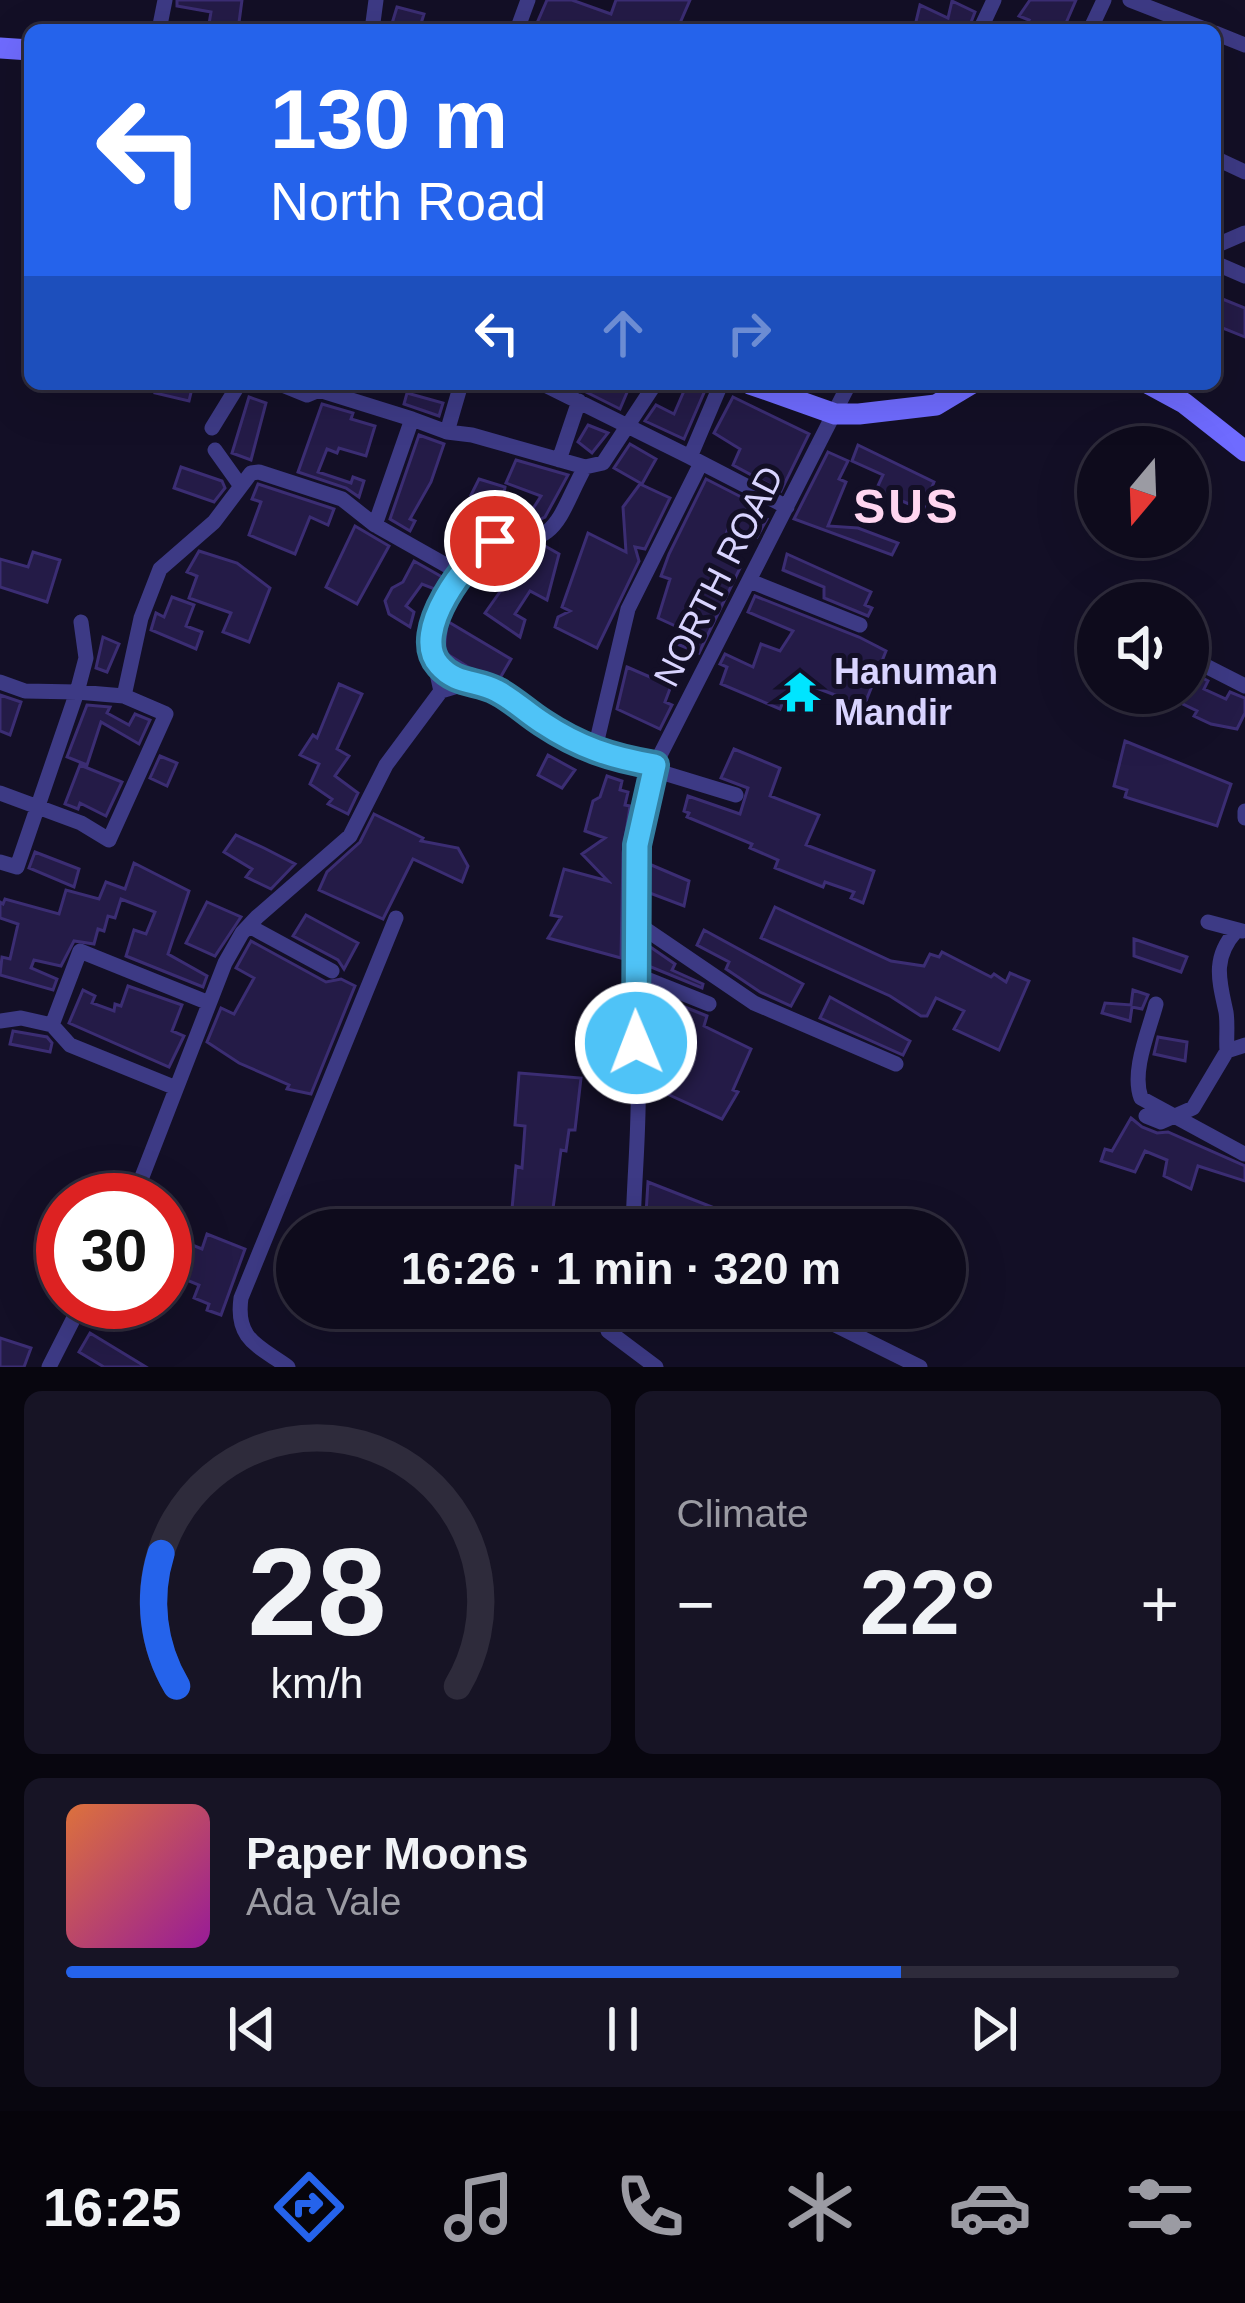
<!DOCTYPE html>
<meta charset="utf-8">
<style>
:root{--surface:#0e0b1c;--page:#171425;--text:#f1f3f6;--muted:#9b9ba3;--line:#2e2b3b;--accent:#2563eb}
body{margin:0;font-family:Helvetica,sans-serif;background:var(--page);color:var(--text);height:100vh;display:flex;flex-direction:column;font-size:45px;white-space:nowrap}
*{box-sizing:border-box;margin:0}
p{font-size:39px;color:var(--muted)}
.icon{flex:none;width:66px;height:66px;fill:none;stroke:currentColor;stroke-width:2;stroke-linecap:round;stroke-linejoin:round}
.map{position:relative;height:1367px;overflow:hidden}
.side{display:flex;flex-direction:column;gap:24px;padding:24px;background:#08060f;flex:1}
.side>*{flex:none}
.hud{position:absolute;left:24px;top:24px;width:1197px;height:366px;border-radius:18px;box-shadow:0 12px 48px #0002,0 0 0 3px var(--line);background:#2563eb;color:#fff;overflow:hidden}
.needle{width:78px;rotate:199deg}
.fabs{position:absolute;left:1077px;top:426px;display:grid;gap:24px}
.fabs a{display:grid;place-items:center;width:132px;height:132px;border-radius:50%;background:var(--surface);box-shadow:0 12px 48px #0002,0 0 0 3px var(--line);font-size:60px}
.speed{position:absolute;left:36px;top:1173px;display:flex;gap:24px;font-size:60px;font-weight:700;text-align:center}
.speed>*{display:grid;place-content:center;width:156px;height:156px;border-radius:50%;background:var(--surface);box-shadow:0 12px 48px #0002,0 0 0 3px var(--line);line-height:1}
.speed .limit{border:18px solid #d22;background:#fff;color:#111}
.pin{position:absolute;display:grid;place-items:center;width:102px;height:102px;color:#fff;margin:-51px;border:6px solid #fff;border-radius:50%;box-shadow:0 3px 12px #0007}
.me{position:absolute;width:132px;margin:-66px;rotate:359deg;stroke-linejoin:round;filter:drop-shadow(0 0 9px #0008)}
.turn{display:flex;align-items:center;gap:42px;height:252px;padding:0 48px;font-size:54px}
.turn .icon{width:156px;height:156px;stroke-width:2.5}
.turn b{display:block;font-size:84px;line-height:102px}
.lanes{display:flex;align-items:center;height:114px;padding:0 48px;background:#0003;justify-content:center;gap:60px;direction:ltr}
.lanes .off{opacity:.35}
.big{font-size:90px;font-weight:600;line-height:1.1}
.side .card{flex:1;display:flex;flex-direction:column;justify-content:center;gap:18px;min-width:0;padding:0 42px;border-radius:18px;background:var(--page)}
.side .dial{align-items:center;gap:0}
.dial svg{height:312px;overflow:visible;fill:none;stroke:var(--line);stroke-width:7;stroke-linecap:round;text-anchor:middle}
.dial text{fill:var(--text);stroke:none}
.song{display:flex;align-items:center;gap:36px}
.cover{width:144px;height:144px;border-radius:18px;background:linear-gradient(135deg,hsl(20 70% 55%),hsl(300 70% 35%))}
.played{height:12px;border-radius:6px;background:linear-gradient(90deg,var(--accent) 75%,var(--line) 75%)}
.keys{display:flex;justify-content:space-around;direction:ltr}
.heat{display:flex;justify-content:space-between;align-items:center;font-size:66px;direction:ltr}
.side .tiles{flex:1;display:grid;gap:24px;grid-template-columns:1fr 1fr}
.card:last-child{grid-column:span 2}
.trip{position:absolute;left:276px;top:1209px;width:690px;height:120px;border-radius:60px;background:var(--surface);box-shadow:0 12px 48px #0002,0 0 0 3px var(--line);font-weight:600;line-height:120px;text-align:center}
.tabs{display:flex;height:192px;justify-content:space-around;align-items:center;background:#06040b;color:var(--muted)}
.tabs .icon{width:84px;height:84px}
.tabs .active{color:var(--accent)}
.tabs b{font-size:54px;color:var(--text)}
.map>svg:first-child{display:block}
.building{fill:#241b47;stroke:#3b2d73;stroke-width:3}
.lines{fill:none;stroke-linecap:round;stroke-linejoin:round}
.street{stroke:#3d3a85;stroke-width:15}
.secondary{stroke:#6f6bff;stroke-width:21}
.route-casing{stroke:#337fa1;stroke-width:30}
.route{stroke:#4fc3f7;stroke-width:21}
.labels{text-anchor:middle;stroke-width:10;stroke-linejoin:round;paint-order:stroke}
.street-label{font-size:36px;fill:#d9d4ff;stroke:#130f26}
.poi-label{font-size:36px;font-weight:bold;fill:#d9d4ff;stroke:#130f26;text-anchor:start}
.district-label{font-size:48px;font-weight:bold;letter-spacing:3px;fill:#ffd6f0;stroke:#130f26}
</style>
<div class="map">
<svg width="1245" height="1367" viewBox="0 0 1245 1367">
<rect width="100%" height="100%" fill="#130f26"/>
<path class="building" d="M177 0H242L238 30H208L211 12 177 6Z
M547 0H572L611 14 616 0H690L677 30H534Z
M1030 0H1076L1063 30H1022L1029 20 1019 16Z
M952 1 975 12 968 30H914L920 5 948 18Z
M397 7 424 14 419 30H390Z
M1215 296 1245 308V337L1215 325Z
M157 384H193L189 401 155 393Z
M570 384H613L628 390 620 409Z
M687 384 706 388 684 439 645 421 656 405 674 414Z
M407 393 443 403 439 416 404 404Z
M249 397 266 403 251 460 232 453Z
M733 397 809 434 781 491 733 465 740 449 714 433Z
M322 404 353 413 351 419 375 426 366 456 339 448 337 453 327 449 318 472 351 483 353 477 364 481 359 497 346 488 298 472Z
M588 425 608 433 592 453 578 442Z
M419 435 444 444 431 482 410 519 415 521 410 531 390 519Z
M630 444 656 459 642 484 614 468Z
M858 445 934 482 923 510 876 490 883 475 852 461Z
M828 452 848 461 839 479 846 482 828 526 858 528 898 543 892 555 794 519Z
M516 460 568 475 545 517 520 529 541 496 506 483Z
M181 467 222 481 225 488 214 502 174 488Z
M479 479 505 487 498 528 469 549 464 548 494 505 471 495Z
M706 479 751 502 746 510 767 519 757 537 729 525 721 551 743 562 699 653 677 644 684 630 658 618 670 579 661 576 669 554Z
M258 484 334 509 328 525 310 517 295 554 249 535 261 502 252 499Z
M640 484 670 498 645 549 635 547 639 561 597 648 555 627 558 617 570 611 562 607 588 533 626 552 623 507Z
M355 526 389 546 357 604 326 587Z
M545 546 559 554 547 600 530 591 515 614 525 620 520 637 485 613 528 552Z
M199 551 237 563 270 588 249 642 223 632 231 613 189 598 197 576 187 572Z
M33 552 60 560 47 602 0 587V559L28 567Z
M787 554 871 592 865 605 872 608 868 616 824 598V587L783 570Z
M414 561 444 578 437 590 422 584 406 606 414 612 410 627 389 614 385 601 392 588 403 582Z
M755 596 859 637 886 651 864 706 793 679 780 709 721 684 727 667 720 664 725 654 753 667 761 644 780 651 793 631 748 612Z
M172 597 194 605 186 626 202 632 196 649 151 630 156 613 164 617Z
M447 621 511 659 500 678 481 675 444 652Z
M103 637 119 644 107 672 96 668Z
M627 667 671 686 665 702 672 705 660 729 617 709Z
M1195 674 1208 681 1204 689 1226 699 1230 692 1245 698V713L1237 729 1211 724 1194 716 1197 711 1160 693H1188Z
M339 684 362 694 337 749 349 756 335 776 358 793 348 814 328 804 332 799 310 784 319 764 300 755 313 735 317 738Z
M0 695 21 702 10 735 0 731Z
M87 705 110 707 107 713 129 725 135 714 150 720 139 744 101 722 87 765 67 757Z
M1125 741 1231 784 1217 826 1125 797 1127 790 1114 786Z
M734 749 780 768 770 796 819 815 806 845 874 871 863 903 851 898 854 892 825 882 823 887 775 868 778 860 750 848 752 844 687 817 689 813 684 811 688 796 740 814 748 788 721 778Z
M548 755 575 770 562 788 538 775Z
M160 756 177 763 167 786 150 778Z
M80 765 122 782 106 816 80 803 78 809 65 804Z
M607 776 622 781 620 790 628 792 625 805 630 806 623 853 621 958 548 938 561 917 551 915 564 869 608 881 582 854 605 838 585 831 593 801 600 797Z
M374 814 423 838 421 841 458 848 468 866 462 882 413 859 383 919 319 890 327 872 360 842Z
M236 835 264 848 295 864 271 889 246 877 252 869 224 852Z
M35 852 79 869 74 887 29 868Z
M134 863 189 891 168 954 207 976 203 987 126 956 134 930 146 934 155 912 121 899 115 918 108 916 104 931 98 929 94 944 74 941 61 966 34 960 31 968 57 979 53 990 0 975 2 957 10 959 18 924 0 918V902L3 904 5 899 59 914 66 890 99 899 106 882 125 889Z
M649 864 689 881 684 906 647 892Z
M207 902 241 917 215 956 186 943Z
M775 907 891 961 924 966 930 954 939 957 942 952 991 977 994 974 1006 982 1010 973 1029 981 999 1050 954 1029 964 1011 936 998 927 1016H921L890 996 761 938Z
M306 915 358 943 344 969 338 960 293 936Z
M704 930 803 984 791 1006 760 992 726 969 729 962 697 945Z
M1134 939 1187 957 1181 972 1134 956Z
M251 941 326 982 341 979 355 986 311 1094 287 1089 289 1085 239 1063 207 1042 221 1008 234 1014 254 978 236 968Z
M646 944 675 964 672 970 703 984 702 988 646 965Z
M128 986 182 1005 172 1031 184 1036 169 1067 69 1023 83 990 95 996 92 1003 114 1011 115 1004 121 1006Z
M1133 990 1148 995 1142 1009 1132 1007 1130 1021 1102 1013 1105 1003 1131 1005Z
M660 997 707 1016 704 1026 751 1049 733 1090 738 1092 722 1119 665 1093 693 1055 673 1046 689 1016 657 1004Z
M830 997 910 1041 903 1055 820 1018Z
M13 1031 47 1037 52 1043 50 1052 10 1044Z
M1158 1037 1187 1042 1185 1061 1154 1054Z
M519 1073 581 1078 575 1130H569L566 1151 561 1150 550 1230H510L516 1166 522 1168 525 1126 515 1125Z
M1131 1118 1142 1127 1157 1133 1168 1132 1245 1166V1181L1198 1166 1191 1189 1164 1176 1167 1160 1145 1151 1135 1172 1101 1161 1105 1149 1112 1151Z
M648 1182 768 1229 767 1230H645Z
M165 1234 202 1249 207 1234 245 1249 221 1315 207 1310 209 1304 194 1298 199 1285 165 1271Z
M90 1333 146 1367H104L79 1352Z
M0 1338 31 1348 24 1367H0Z"/>
<g class="lines">
<path class="street" d="M1130 0 1207 30
M159 30 165 0
M372 30 376 0
M517 30 528 0
M980 30 994 0
M1090 30 1104 0
M1215 33 1245 45
M1215 158 1245 172
M1215 246 1245 233
M1215 263 1245 276
M280 384 307 395 319 390 412 419
M543 384 690 457
M721 384 690 457 787 507
M212 428 239 384
M447 432 472 435 585 467 603 463 655 384
M215 450 240 485
M559 460 579 401
M460 573 495 541C560 546 557 518 585 467
M750 581 860 625
M1188 657 1245 686
M0 682 25 691 77 692 17 867 0 862
M441 691 430 643 436 617 460 573 375 525 412 419 447 432 461 384
M124 696 141 618 160 569 214 522 251 473 259 472 342 499 375 525
M1123 700 1126 693
M594 753 628 609 700 465
M654 770 736 795
M0 793 81 823 109 840 166 714 124 696 77 692 86 658 81 622
M1245 811V818
M635 922 754 1003 896 1064
M1208 922 1242 931
M249 926 332 971
M634 974 709 1004
M1156 1004C1149 1031 1131 1071 1141 1098L1244 1154
M0 1021 21 1018 52 1025
M1227 1051C1226 1039 1228 1024 1226 1012 1219 980 1212 958 1236 931
M176 1088 70 1045 52 1025 80 951 209 1003
M1146 1116 1161 1122 1193 1108 1227 1051 1245 1045
M133 1200 225 963 242 933 257 917 350 836 386 765 441 691 464 684 495 689 544 724 594 753 655 765
M633 1230C634 1177 640 1124 638 1071 634 970 626 864 655 765L849 384
M603 1308 608 1331 656 1367
M801 1308 920 1367
M49 1367 82 1302
M288 1367C259 1346 235 1340 241 1298L396 918"/>
<path class="secondary" d="M0 48 30 50
M750 384 835 414H859L936 405 971 384
M1149 384 1184 403 1245 451"/>
</g>
<g class="lines">
<g class="route-casing">
<path id="route" d="M495 541C466 558 410 633 439 665 456 685 477 680 497 691 513 699 527 713 543 723 579 747 612 758 655 765L637 845 636 1043"/>
</g>
<use href="#route" class="route"/>
</g>
<defs>
<g id="temple-bare" transform="scale(3.24)"><path d="M0-6L5-2H3V0L6.5 2.5H4V6H1.5V3h-3V6H-4V2.5H-6.5L-3 0V-2H-5Z" fill="#00e5ff" stroke="#130f26" stroke-width="2.5" paint-order="stroke"/></g>
</defs>
<g fill-rule="evenodd">
<use href="#temple-bare" x="800" y="692"/>
</g>
<g class="labels">
<g class="street-label">
<text transform="translate(718 576) rotate(-63)" y="13">NORTH ROAD</text>
</g>
<g class="poi-label">
<text x="834" y="684">Hanuman<tspan x="834" dy="41">Mandir</tspan></text>
</g>
<g class="district-label">
<text x="907" y="523">SUS</text>
</g>
</g>
</svg>
<div class="fabs">
<a><svg class="needle" viewBox="-14 -14 28 28"><path d="M0-13l5 13h-10z" fill="#e53935"/><path d="M0 13l5-13h-10z" fill="#9b9ba3"/></svg></a>
<a><svg class="icon" aria-label="sound" viewBox="0 0 24 24"><path d="M4 9h4l5-4v14l-5-4H4zM17 9q2 3 0 6"/></svg></a>
</div>
<div class="speed"><div class="limit">30</div></div>
<div class="pin" style="left:495px;top:541px;background:#d93025"><svg class="icon" aria-label="arrive" viewBox="0 0 24 24"><path d="M6 21V4h12l-3 4 3 4H6"/></svg></div>
<svg class="me" style="left:636px;top:1043px" viewBox="-20 -20 40 40"><circle r="17" fill="#4fc3f7" stroke="#fff" stroke-width="3"/><path d="M0-11L8 9 0 5-8 9z" fill="#fff"/></svg>
<div class="trip">16:26 · 1 min · 320 m</div>
<div class="hud">
<div class="turn"><svg class="icon" aria-label="left" viewBox="0 0 24 24"><path d="M17 20v-9H6M10 6l-5 5 5 5"/></svg><div><b>130 m</b>North Road</div></div>
<div class="lanes"><svg class="icon" aria-label="left" viewBox="0 0 24 24"><path d="M17 20v-9H6M10 6l-5 5 5 5"/></svg><svg class="icon off" aria-label="ahead" viewBox="0 0 24 24"><path d="M12 20V5M6 11l6-6 6 6"/></svg><svg class="icon off" aria-label="right" viewBox="0 0 24 24"><path d="M7 20v-9h11M14 6l5 5-5 5"/></svg></div>
</div>
</div>
<section class="side">
<div class="tiles">
<div class="card dial"><svg viewBox="0 0 100 80">
<path d="M14 69A42 42 0 1 1 86 69"/>
<path d="M14 69A42 42 0 0 1 10 35" stroke="#2563eb"/>
<text x="50" y="56" font-size="32" font-weight="700">28</text>
<text x="50" y="72" font-size="11">km/h</text>
</svg></div>
<div class="card"><p>Climate</p>
<div class="heat"><a>−</a><b class="big">22°</b><a>+</a></div>
</div>
<div class="card">
<div class="song"><i class="cover"></i><div><b>Paper Moons</b><p>Ada Vale</p></div></div>
<div class="played"></div>
<div class="keys"><svg class="icon" aria-label="previous" viewBox="0 0 24 24"><path d="M18 5L8 12l10 7zM5 5v14"/></svg><svg class="icon" aria-label="pause" viewBox="0 0 24 24"><path d="M8 5v14M16 5v14"/></svg><svg class="icon" aria-label="next" viewBox="0 0 24 24"><path d="M6 5l10 7-10 7zM19 5v14"/></svg></div>
</div>
</div>
</section>
<nav class="tabs">
<b>16:25</b>
<svg class="icon active" aria-label="directions" viewBox="0 0 24 24"><path d="M12 3l9 9-9 9-9-9zM9 14v-3h6M13 9l2 2-2 2"/></svg>
<svg class="icon" aria-label="music" viewBox="0 0 24 24"><path d="M9 18V5l10-2v13"/><circle cx="6" cy="18" r="3"/><circle cx="16" cy="16" r="3"/></svg>
<svg class="icon" aria-label="phone" viewBox="0 0 24 24"><path d="M5 4h4l2 5-3 2q2 4 5 5l2-3 5 2v4C11 20 4 13 5 4z"/></svg>
<svg class="icon" aria-label="climate" viewBox="0 0 24 24"><path d="M12 3v18M4 7l16 10M4 17L20 7"/></svg>
<svg class="icon" aria-label="car" viewBox="0 0 24 24"><path d="M5 17H2v-5l4-1 3-4h7l3 4 3 1v5h-3M9 17h6M6 11h13"/><circle cx="7" cy="17" r="2"/><circle cx="17" cy="17" r="2"/></svg>
<svg class="icon" aria-label="filters" viewBox="0 0 24 24"><path d="M4 7h16M4 17h16"/><circle cx="9" cy="7" r="2"/><circle cx="15" cy="17" r="2"/></svg>
</nav>
